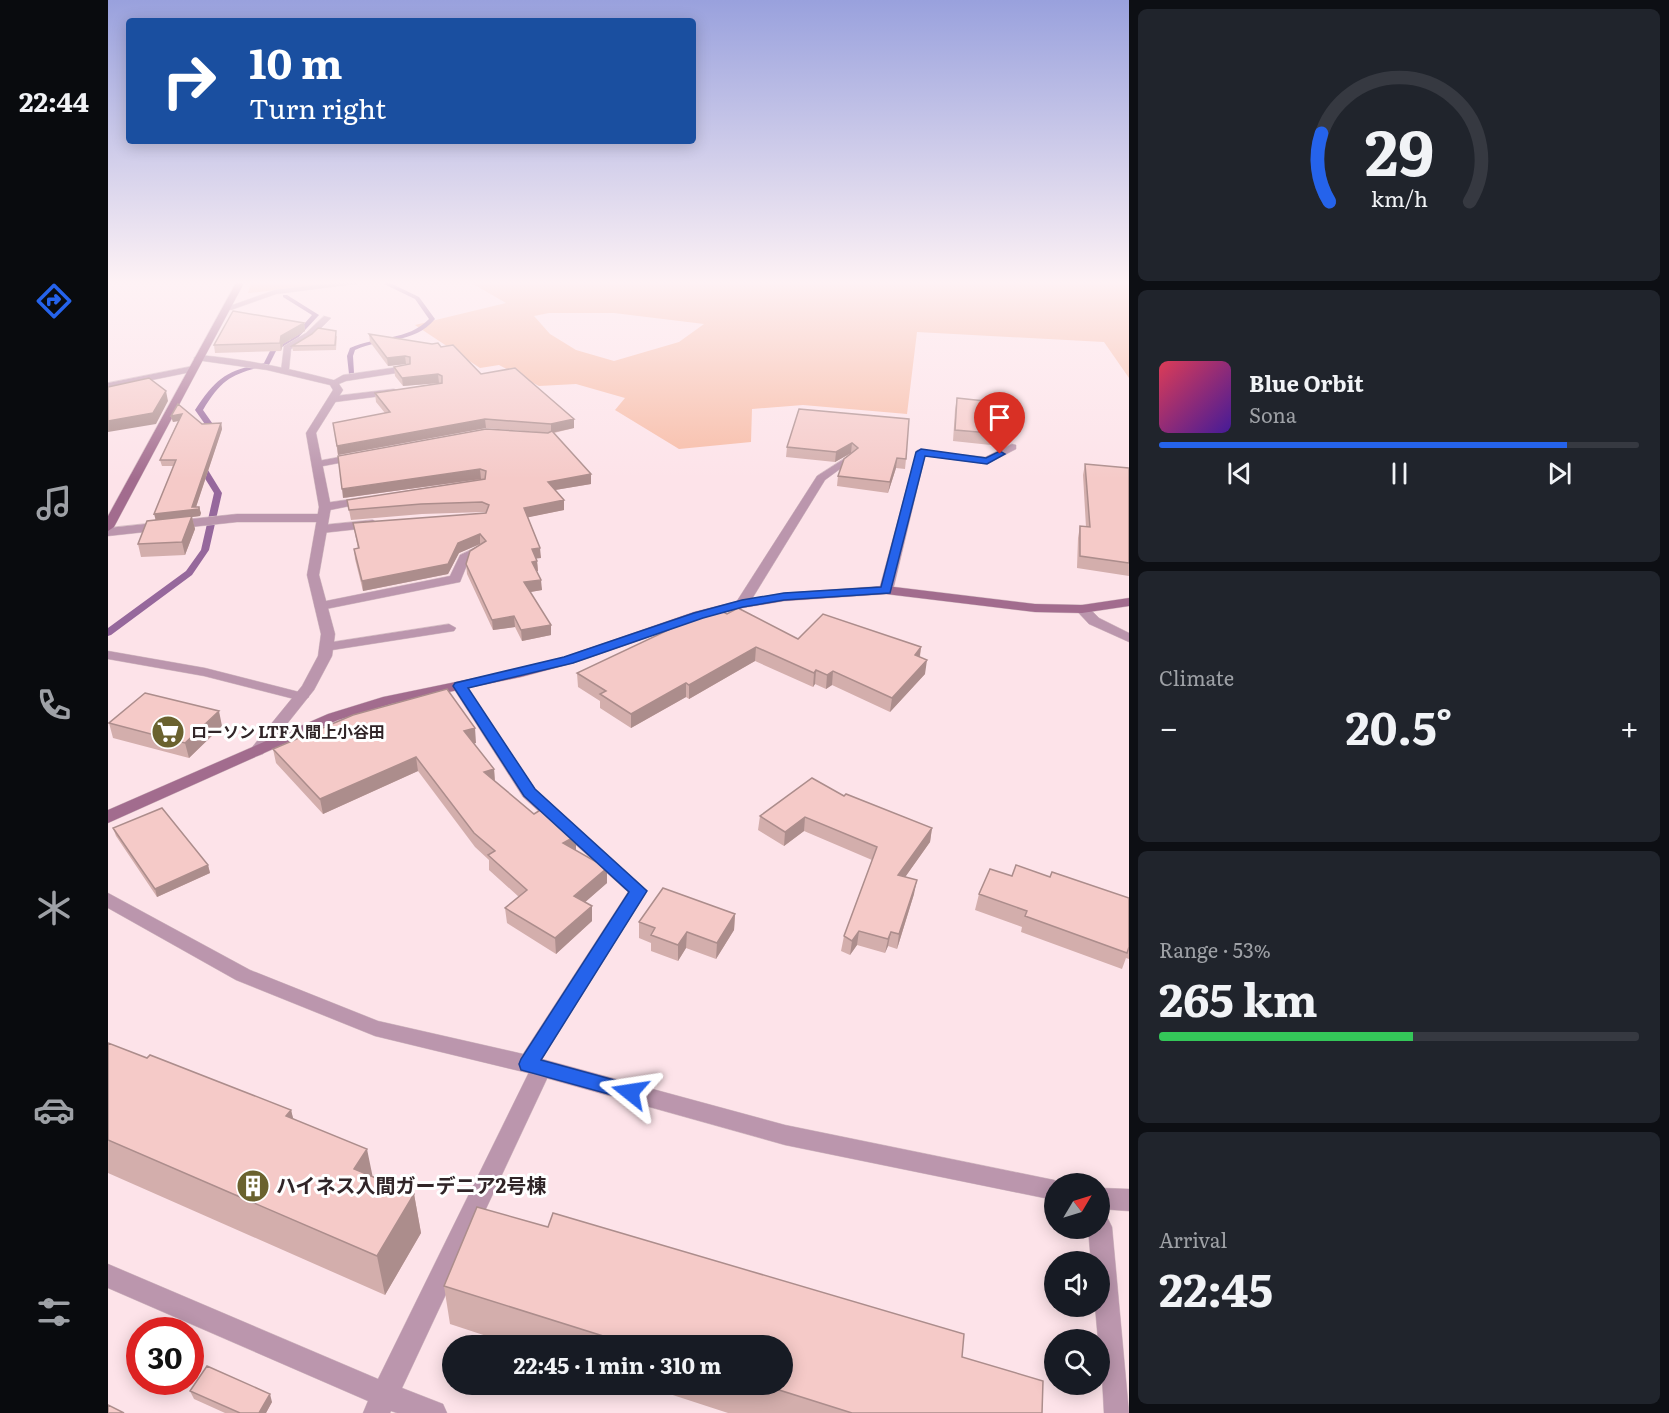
<!DOCTYPE html>
<meta charset="utf-8">
<style>
:root{--surface:#171b24;--page:#20242c;--text:#f1f3f6;--muted:#9ea1a6;--line:#363941;--accent:#2563eb}
body{margin:0;font-family:Literata,"Noto Sans JP",serif;background:var(--page);color:var(--text);height:100vh;display:flex;flex-direction:column;font-size:22px;white-space:nowrap}
*{box-sizing:border-box;margin:0}
p{font-size:20px;color:var(--muted)}
.icon{flex:none;width:33px;height:33px;fill:none;stroke:currentColor;stroke-width:2;stroke-linecap:round;stroke-linejoin:round}
.map{position:relative;flex:1;overflow:hidden}
.sheet{display:flex;flex-direction:column;gap:9px;padding:9px;background:#0d0f14;width:540px}
.sheet>*{flex:none}
.banner{position:absolute;left:18px;top:18px;width:570px;height:126px;border-radius:6px;box-shadow:0 3px 15px #0003;background:#1a4fa0;color:#fff;overflow:hidden}
.needle{width:39px;rotate:52deg}
.controls{position:absolute;left:936px;top:1173px;display:grid;gap:12px}
.controls a{display:grid;place-items:center;width:66px;height:66px;border-radius:50%;background:var(--surface);box-shadow:0 3px 15px #0003;font-size:30px}
.speed{position:absolute;left:18px;top:1317px;display:flex;gap:12px;font-size:30px;font-weight:700;text-align:center}
.speed>*{display:grid;place-content:center;width:78px;height:78px;border-radius:50%;background:var(--surface);box-shadow:0 3px 15px #0003;line-height:1}
.speed .limit{border:9px solid #d22;background:#fff;color:#111}
.pin{position:absolute;display:grid;place-items:center;width:51px;height:51px;color:#fff;margin:-62px -26px;border-radius:50% 50% 50% 0;rotate:-45deg;box-shadow:0 0 6px #0007}
.pin .icon{rotate:45deg}
.me{position:absolute;width:66px;margin:-33px;rotate:285deg;stroke-linejoin:round;filter:drop-shadow(0 0 4px #0008)}
.turn{display:flex;align-items:center;gap:21px;height:126px;padding:0 24px;font-size:27px}
.turn .icon{width:78px;height:78px;stroke-width:2.5}
.turn b{display:block;font-size:42px;line-height:51px}
.big{font-size:45px;font-weight:700;line-height:1.1}
.sheet .tile{flex:1;display:flex;flex-direction:column;justify-content:center;gap:9px;min-width:0;padding:0 21px;border-radius:9px;background:var(--page)}
.sheet .dial{align-items:center;gap:0}
.dial svg{height:156px;overflow:visible;fill:none;stroke:var(--line);stroke-width:7;stroke-linecap:round;text-anchor:middle}
.dial text{fill:var(--text);stroke:none}
.song{display:flex;align-items:center;gap:18px}
.cover{width:72px;height:72px;border-radius:9px;background:linear-gradient(135deg,hsl(350 70% 55%),hsl(260 70% 35%))}
.played{height:6px;border-radius:3px;background:linear-gradient(90deg,var(--accent) 85%,var(--line) 85%)}
.keys{display:flex;justify-content:space-around;direction:ltr}
.heat{display:flex;justify-content:space-between;align-items:center;font-size:33px;direction:ltr}
.charge{height:9px;border-radius:4px;background:linear-gradient(90deg,#34c759 53%,var(--line) 0)}
.trip{position:absolute;left:334px;top:1335px;width:351px;height:60px;border-radius:30px;background:var(--surface);box-shadow:0 3px 15px #0003;font-weight:700;line-height:60px;text-align:center}
main{display:flex;flex:1;min-height:0}
.menu{display:flex;flex-direction:column;width:108px;justify-content:space-around;align-items:center;background:#090b0e;color:var(--muted)}
.menu .icon{width:42px;height:42px}
.menu .active{color:var(--accent)}
.menu b{font-size:27px;color:var(--text)}
.map>svg:first-child{display:block}
.green{fill:#f7bba5;fill-rule:evenodd}
.lines{fill:none;stroke-linecap:round;stroke-linejoin:round}
.stream{fill:#96689c;fill-rule:evenodd}
.lane-casing{stroke:#d8c1c6;stroke-width:1}
.street-casing{stroke:#d8c1c6;stroke-width:1}
.secondary-casing{stroke:#d8c1c6;stroke-width:1}
.lane{fill:#bb96ad;fill-rule:evenodd}
.street{fill:#bb96ad;fill-rule:evenodd}
.secondary{fill:#a26c8e;fill-rule:evenodd}
.wall{fill:#d3aeac}
.shaded-wall{fill:#ac8d8c}
.building{fill:#f5cac8;stroke:#ac8d8c;stroke-width:1.5}
.route{fill:#2563eb;stroke:#184099;stroke-width:1.5}
.labels{text-anchor:middle;stroke-width:6;stroke-linejoin:round;paint-order:stroke}
.poi-label{font-size:16px;font-weight:bold;fill:#312528;stroke:#fff;text-anchor:start}
.near-poi-label{font-size:20px;font-weight:bold;fill:#312528;stroke:#fff;text-anchor:start}
</style>
<main>
<nav class="menu">
<b>22:44</b>
<svg class="icon active" aria-label="directions" viewBox="0 0 24 24"><path d="M12 3l9 9-9 9-9-9zM9 14v-3h6M13 9l2 2-2 2"/></svg>
<svg class="icon" aria-label="music" viewBox="0 0 24 24"><path d="M9 18V5l10-2v13"/><circle cx="6" cy="18" r="3"/><circle cx="16" cy="16" r="3"/></svg>
<svg class="icon" aria-label="phone" viewBox="0 0 24 24"><path d="M5 4h4l2 5-3 2q2 4 5 5l2-3 5 2v4C11 20 4 13 5 4z"/></svg>
<svg class="icon" aria-label="climate" viewBox="0 0 24 24"><path d="M12 3v18M4 7l16 10M4 17L20 7"/></svg>
<svg class="icon" aria-label="car" viewBox="0 0 24 24"><path d="M5 17H2v-5l4-1 3-4h7l3 4 3 1v5h-3M9 17h6M6 11h13"/><circle cx="7" cy="17" r="2"/><circle cx="17" cy="17" r="2"/></svg>
<svg class="icon" aria-label="filters" viewBox="0 0 24 24"><path d="M4 7h16M4 17h16"/><circle cx="9" cy="7" r="2"/><circle cx="15" cy="17" r="2"/></svg>
</nav>
<div class="map">
<svg width="1021" height="1413" viewBox="0 0 1021 1413">
<rect width="100%" height="100%" fill="#fde3e9"/>
<path class="green" d="M144 281H256L140 293Z
M360 281H1021V378L996 342 809 332 799 414 695 405 644 409 643 442 571 449 507 410 517 398 468 384 431 386 391 365 372 368 307 325 398 303ZM441 313H506L596 324 571 342 506 361 468 350 442 334 426 316Z"/>
<g class="lines">
<path class="stream" d="M276 282H280L311 297 327 319C305 345 275 337 247 350L245 356 246 373 241 374 239 356 242 348C268 336 300 341 321 319L307 299 276 284Z
M175 295H179L211 315 186 342 169 349 161 365C125 374 115 377 95 410L109 430 106 436H100L99 434 101 430 87 410C109 377 118 371 156 363L164 347 182 340 204 315 175 297Z
M89 462H95L114 493 101 550 84 575 3 635 0 636V628L78 571 93 550 106 493 88 464Z"/>
<g class="lane-casing">
<path id="lane" d="M216 316 223 318 204 337 183 349 181 369 173 371 176 346 198 333Z
M298 366 301 367V371L238 381 226 386 221 383 235 375Z
M286 389 289 390V394L227 402 222 399 227 396Z
M904 444 908 445V449L879 464 817 456 785 590 783 593H773L771 590 809 450 877 457Z
M248 454 252 455V459L210 467 205 464 210 461Z
M742 455 747 458 717 480 639 607H629L627 604 709 476Z
M258 497 262 498V502L217 511 211 507 217 503Z
M129 514H215L221 518 215 522H129L0 536V528Z
M265 520 271 524 269 527 214 533 208 529 214 525Z
M371 546 377 550 361 560 352 582 213 610 206 606 213 602 342 576 352 555Z
M974 605 979 606 991 618 1021 633V642L981 624 967 609Z
M341 624 348 628 346 631 218 651 211 647 218 643Z
M0 651 97 668 199 694 201 697 194 701 96 676 0 659Z
M433 1059 440 1062 444 1068 294 1388 335 1404 339 1413H289L283 1411 282 1413H255L260 1401 0 1288V1264L270 1379 426 1062Z"/>
</g>
<g class="street-casing">
<path id="street" d="M243 281H270L168 294 123 310 116 308 167 290Z
M91 355C138 359 184 369 229 381L235 390 208 433 223 507 211 575 227 634 224 656 206 690 155 754 149 756 141 751 194 686 210 656 213 634 199 575 211 507 198 433 225 390 222 385 159 370 88 360 86 358Z
M85 366 88 367V371L0 389V383Z
M351 682 356 683 427 789 539 891 434 1059 677 1125 946 1180 955 1184H946V1200L677 1145 420 1073 267 1036 128 980 0 908V893L142 970 270 1021 415 1054 520 892 415 797 344 686Z
M992 1188 1021 1189V1211L992 1209Z
M992 1216 1000 1219 1004 1227 1021 1413H996L992 1340H990L987 1306H992V1262H983L980 1228H992Z"/>
</g>
<g class="secondary-casing">
<path id="secondary" d="M129 281H137L6 527 0 531V516Z
M778 586 927 604 974 605 1021 598V606L974 613 927 612 778 594 676 601 634 608 596 618 466 663 413 677 283 704 230 720 0 823V810L220 714 275 697 411 669 456 657 586 612 634 600 676 593Z"/>
</g>
<use href="#lane" class="lane"/>
<use href="#street" class="street"/>
<use href="#secondary" class="secondary"/>
</g>
<path class="wall" d="M196 323 197 331 175 344 173 351 107 353 106 345Z
M261 334 333 347 373 374 466 428 446 433 483 484 447 490 456 500V510L420 517 433 558H428L429 561 430 571H429L434 590 422 592 443 625V635L414 641 407 627 385 630 359 574 358 564 372 544 351 553 340 574 255 591 247 559 246 549H250L245 523 378 513 375 512 314 514 243 520 239 500 374 479 235 498 440 433 378 428 230 455 225 423 277 413 268 402 267 393 332 383 295 386 287 376 286 367 300 365 298 364 280 366 262 342Z
M229 336 228 350 185 351 184 346Z
M849 398 894 434 892 446 845 441 847 410Z
M691 409 798 459 797 469 788 468 780 493 729 486 730 476 743 453 727 462 678 457 679 447Z
M63 416 94 424 113 423 114 429 88 507 93 513 92 516 84 517 87 529 77 555 33 557 30 544 47 520 65 466H54L52 460 70 421 65 422Z
M977 464 1021 468V576L969 568 970 538 972 526 978 527 975 475Z
M619 614 690 639 813 647 812 657 817 674 782 712 724 685 718 689 707 684 705 687 647 661 581 699 578 697 523 728 492 708V701L470 687 469 673 599 616Z
M1 723 114 726 81 758 5 738Z
M365 743 386 769 387 782 468 851 499 883 477 902 484 921 448 954 399 923 397 908 411 897 381 870V860L367 847 310 771 215 814 168 763 165 749 368 743Z
M736 796 824 828 822 842 797 877 806 894 789 949 780 946 777 953 749 945 742 955 733 951 736 936 764 860 696 831 676 846 650 830 652 816Z
M5 828 100 865 102 873 49 897 8 836Z
M942 877 1021 898V959L1018 958 1014 969 913 932 914 927 867 910 871 894Z
M627 914 626 930 608 959 578 948 570 961 543 951V943L531 938V922Z
M0 1043 39 1058 183 1110 185 1119 264 1176 306 1194 313 1233 277 1295 0 1173Z
M336 1286 854 1357 934 1413H620L531 1384H675V1346H409L342 1324Z
M82 1391 164 1402 158 1413H117L86 1399Z"/>
<path class="shaded-wall" d="M196 323 197 331 175 344 173 351 172 343 173 336Z
M297 356 298 364 280 366 279 358Z
M330 374 331 383 295 386 294 378Z
M58 391 60 401 48 424 0 432V421Z
M74 414 75 420 65 422 63 416Z
M377 419 378 428 230 455 229 446Z
M466 419V428L443 433V424Z
M113 423 114 429 87 510 91 507 93 513 92 516 84 517 87 529 77 555 74 542 48 521 46 514 84 507Z
M744 443 743 453 727 462 728 452Z
M789 458 788 468 780 493 782 482Z
M372 469 373 479 235 498 234 489Z
M483 474V484L441 491 440 482Z
M456 500V510L417 518 416 508Z
M372 534V544L351 553 340 574 255 591 254 581Z
M432 548 433 558 425 559 424 549Z
M429 561 430 571 424 572V562Z
M433 580 434 590 417 593 416 582Z
M406 616 407 627 385 630 384 620Z
M443 625V635L414 641 413 630Z
M648 647 647 661 581 699V685Z
M813 647 811 661 807 655Z
M819 660 817 674 782 712 784 698Z
M708 670 707 684 705 687 706 673Z
M725 671 724 685 718 689 719 675Z
M578 683V697L523 728V714Z
M111 711 114 726 81 758 77 743Z
M367 728 368 743 357 746 356 731Z
M308 757 310 771 215 814 212 799Z
M386 769 387 783 376 772Z
M697 817 696 831 676 846 677 832Z
M824 828 822 842 788 890 790 875Z
M468 836V851L455 843Z
M100 865 102 873 49 897 47 889Z
M499 868V883L467 911 466 896Z
M809 880 806 894 789 949 791 934Z
M484 906V921L448 954 447 938Z
M627 914 626 930 608 959 609 943Z
M751 931 749 945 742 955 744 941Z
M579 932 578 948 570 961V945Z
M783 932 780 946 777 953 780 939Z
M183 1110 193 1149 178 1116Z
M259 1149 267 1188 246 1169Z
M306 1194 313 1233 277 1295 269 1256Z
M162 1394 164 1402 158 1413H151Z"/>
<path class="building" d="M125 311 196 323 173 336 172 343 106 345Z
M210 328 228 331 227 345 184 346 204 334Z
M261 334 324 344 330 343 333 347 345 345 373 374 407 368 466 419 443 424 377 419 229 446 225 423 282 412 267 393 334 383V376L330 374 294 378 286 367 302 364V357L297 356 279 358Z
M41 378 58 391 45 413 0 421V387Z
M849 398 895 403 894 434 847 430Z
M70 404 94 424 113 423 84 507H91V509L46 514 68 460H52L74 414 63 416Z
M691 409 801 419 798 459 789 458 782 482 730 476 736 459 750 448 744 443 728 452 679 447Z
M378 429 440 433 444 431 483 474 440 482 456 500 416 508 432 548 424 549 429 561 424 562 433 580 416 582 443 625 413 630 406 616 384 620 358 564 362 551 378 541 372 534 350 543 340 564 254 581 246 549 251 548 245 523 378 513 381 505 374 502 313 504 241 510 239 500 377 479 378 471 372 469 234 489 230 456Z
M977 464 1021 468V563L972 556V526L982 527Z
M84 516 74 542 30 544 39 521Z
M630 608 690 639 715 614 813 647 807 655 819 660 784 698 725 671 719 675 708 670 706 673 648 647 581 685 578 683 523 714 492 694 498 691 469 673 594 614 599 616 611 610 619 614Z
M339 689 367 728 356 731 386 769 376 772 426 814 434 809 468 836 455 843 499 868 466 896 484 906 447 938 397 908 419 890 380 855 387 851 366 833 308 757 212 799 165 749 245 715Z
M37 693 111 711 77 743 1 723Z
M704 778 736 796 738 794 824 828 790 875 809 880 791 934 783 932 780 939 751 931 744 941 736 936 769 847 697 817 677 832 652 816Z
M54 808 100 865 47 889 5 828Z
M908 865 942 877 944 872 1021 898V947L1019 953 917 916 919 911 871 894 882 869 904 876Z
M555 888 627 914 609 943 579 932 570 945 543 935 547 928 531 922Z
M0 1043 39 1058 42 1055 183 1110 178 1116 259 1149 246 1169 306 1194 269 1256 0 1140Z
M369 1207 440 1227 445 1213 856 1334 854 1357 935 1381 934 1413H744L652 1384H675V1346H527L336 1286Z
M99 1366 162 1394 151 1413H132L82 1391Z
M0 1405 16 1413H0Z"/>
<linearGradient id="sky" x2="0" y2="1"><stop stop-color="#99a1dd"/><stop offset="0.59" stop-color="#fef2f5"/><stop offset="1" stop-color="#fef2f5" stop-opacity="0"/></linearGradient>
<rect width="1021" height="479" fill="url(#sky)"/>
<path class="route" d="M813 449 878 458 892 451 897 454 879 464 817 456 782 593 676 600 635 607 595 618 465 663 360 688 427 789 539 891 433 1060 528 1086 531 1092 528 1098 522 1100 413 1070 411 1064 413 1059 521 892 416 796 345 686 347 683 456 657 586 613 634 600 676 593 773 587 808 452Z"/>
<defs>
<g id="supermarket-disc" transform="scale(1.725)"><circle r="9.5" fill="#6a622e" stroke="#fff"/><path d="M-6-5.5h2.5l.6 2H6L4.5 2H-2.5L-4.4-4H-6ZM-1.5 3.2a1.3 1.3 0 1 0 .1 0ZM3 3.2a1.3 1.3 0 1 0 .1 0Z" fill="#fff"/></g>
<g id="building-disc" transform="scale(1.725)"><circle r="9.5" fill="#6a622e" stroke="#fff"/><path d="M-4-6H4V6H1V3H-1V6H-4ZM-2.5-4.3h1.7v1.8h-1.7ZM.8-4.3h1.7v1.8H.8ZM-2.5-1h1.7V.8h-1.7ZM.8-1h1.7V.8H.8Z" fill="#fff"/></g>
</defs>
<g fill-rule="evenodd">
<use href="#supermarket-disc" x="60" y="732"/>
<use href="#building-disc" x="145" y="1186"/>
</g>
<g class="labels">
<g class="poi-label">
<text x="83" y="738">ローソン LTF入間上小谷田</text>
</g>
<g class="near-poi-label">
<text x="168" y="1193">ハイネス入間ガーデニア2号棟</text>
</g>
</g>
</svg>
<div class="controls">
<a><svg class="needle" viewBox="-14 -14 28 28"><path d="M0-13l5 13h-10z" fill="#e53935"/><path d="M0 13l5-13h-10z" fill="#9ea1a6"/></svg></a>
<a><svg class="icon" aria-label="sound" viewBox="0 0 24 24"><path d="M4 9h4l5-4v14l-5-4H4zM17 9q2 3 0 6"/></svg></a>
<a><svg class="icon" aria-label="search" viewBox="0 0 24 24"><circle cx="10" cy="10" r="6"/><path d="M15 15l6 6"/></svg></a>
</div>
<div class="speed"><div class="limit">30</div></div>
<div class="pin" style="left:892px;top:454px;background:#d93025"><svg class="icon" aria-label="arrive" viewBox="0 0 24 24"><path d="M6 21V4h12l-3 4 3 4H6"/></svg></div>
<svg class="me" style="left:522px;top:1092px" viewBox="-20 -20 40 40"><path d="M0-17L14 15 0 8-14 15z" fill="#2563eb" stroke="#fff" stroke-width="4"/></svg>
<div class="trip">22:45 · 1 min · 310 m</div>
<div class="banner">
<div class="turn"><svg class="icon" aria-label="right" viewBox="0 0 24 24"><path d="M7 20v-9h11M14 6l5 5-5 5"/></svg><div><b>10 m</b>Turn right</div></div>
</div>
</div>
<section class="sheet">
<div class="tile dial"><svg viewBox="0 0 100 80">
<path d="M14 69A42 42 0 1 1 86 69"/>
<path d="M14 69A42 42 0 0 1 10 34" stroke="#2563eb"/>
<text x="50" y="56" font-size="32" font-weight="700">29</text>
<text x="50" y="72" font-size="11">km/h</text>
</svg></div>
<div class="tile">
<div class="song"><i class="cover"></i><div><b>Blue Orbit</b><p>Sona</p></div></div>
<div class="played"></div>
<div class="keys"><svg class="icon" aria-label="previous" viewBox="0 0 24 24"><path d="M18 5L8 12l10 7zM5 5v14"/></svg><svg class="icon" aria-label="pause" viewBox="0 0 24 24"><path d="M8 5v14M16 5v14"/></svg><svg class="icon" aria-label="next" viewBox="0 0 24 24"><path d="M6 5l10 7-10 7zM19 5v14"/></svg></div>
</div>
<div class="tile"><p>Climate</p>
<div class="heat"><a>−</a><b class="big">20.5°</b><a>+</a></div>
</div>
<div class="tile"><p>Range · 53%</p><b class="big">265 km</b><div class="charge"></div></div>
<div class="tile"><p>Arrival</p><b class="big">22:45</b></div>
</section>
</main>
